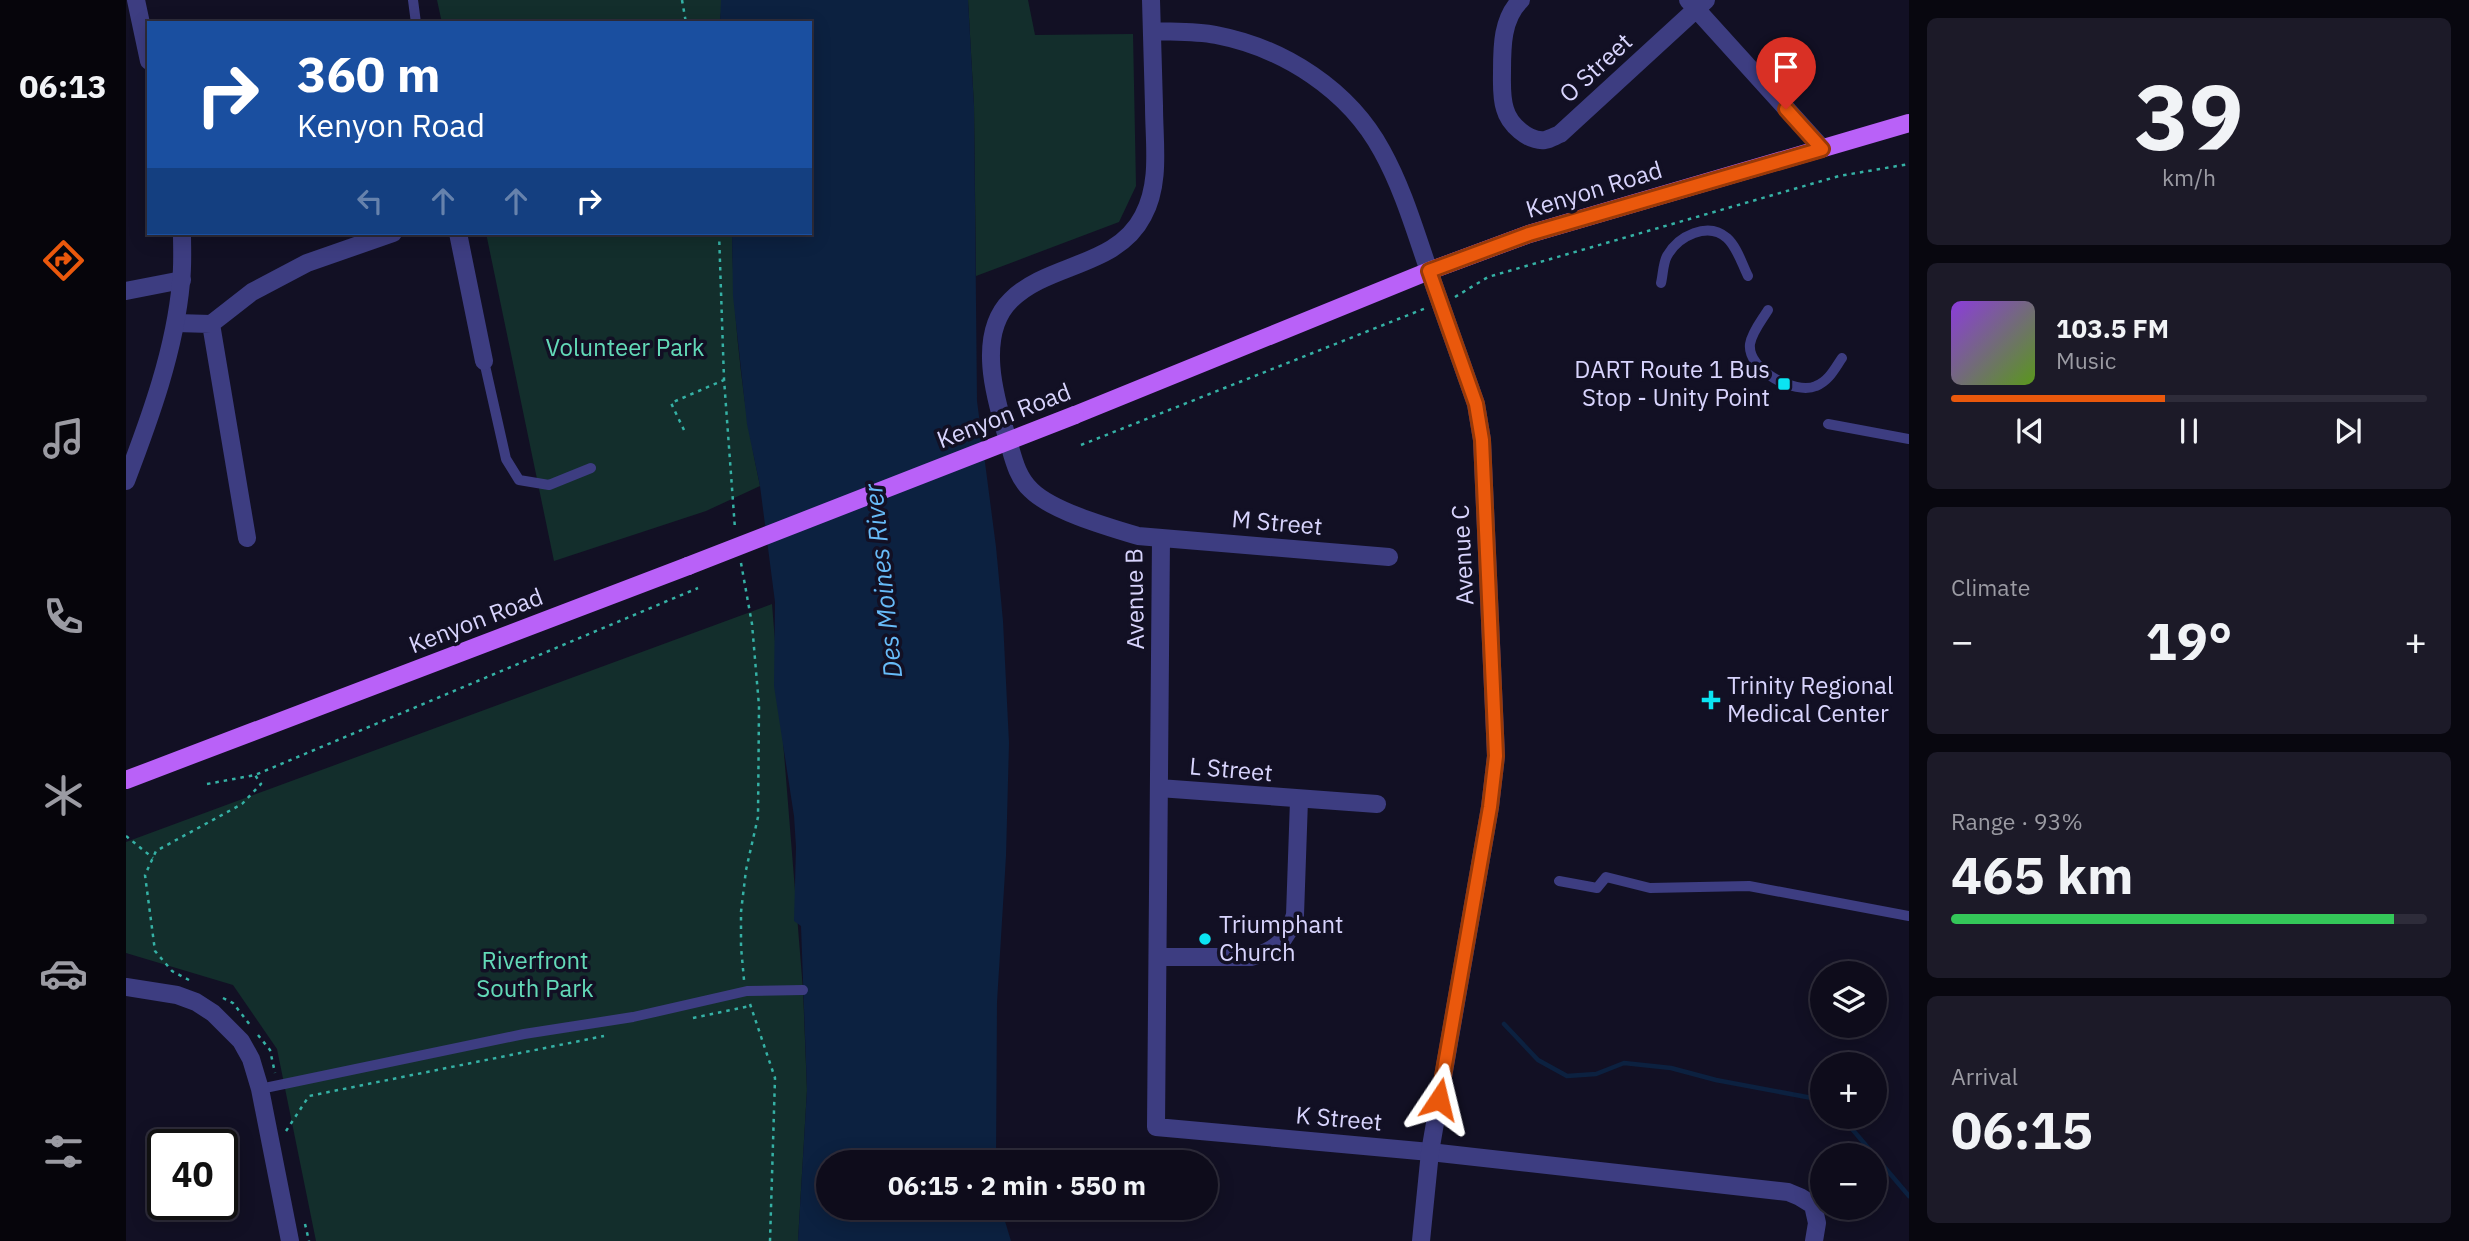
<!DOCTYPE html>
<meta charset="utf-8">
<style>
:root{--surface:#0e0c1b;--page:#1c1a28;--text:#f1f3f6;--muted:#9b9ba3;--line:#2e2c3a;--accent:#ea580c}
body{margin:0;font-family:"IBM Plex Sans",sans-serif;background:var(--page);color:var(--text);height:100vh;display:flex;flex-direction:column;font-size:26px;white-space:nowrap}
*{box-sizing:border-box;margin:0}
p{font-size:23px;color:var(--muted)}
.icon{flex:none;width:38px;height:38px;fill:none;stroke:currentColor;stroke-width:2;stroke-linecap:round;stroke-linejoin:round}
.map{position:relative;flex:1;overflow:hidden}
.side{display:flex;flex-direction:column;gap:18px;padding:18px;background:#08070f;width:560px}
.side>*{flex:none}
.hud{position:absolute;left:21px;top:21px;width:665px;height:214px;border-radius:0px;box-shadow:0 4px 18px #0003,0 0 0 2px var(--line);background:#1a4fa0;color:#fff;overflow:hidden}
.controls{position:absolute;left:1684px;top:961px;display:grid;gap:14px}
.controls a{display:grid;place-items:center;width:77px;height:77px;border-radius:50%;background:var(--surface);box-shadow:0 4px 18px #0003,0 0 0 2px var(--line);font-size:35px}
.speed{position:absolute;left:21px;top:1129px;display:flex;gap:14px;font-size:35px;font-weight:700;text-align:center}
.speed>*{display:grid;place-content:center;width:91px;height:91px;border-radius:50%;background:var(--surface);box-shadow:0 4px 18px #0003,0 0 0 2px var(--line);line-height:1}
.speed .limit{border:4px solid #111;border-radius:10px;background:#fff;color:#111}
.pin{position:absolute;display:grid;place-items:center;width:60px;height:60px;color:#fff;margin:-72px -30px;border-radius:50% 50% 50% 0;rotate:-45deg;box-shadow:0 0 7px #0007}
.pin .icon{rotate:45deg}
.me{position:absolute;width:77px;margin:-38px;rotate:10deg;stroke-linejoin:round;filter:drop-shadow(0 0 5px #0008)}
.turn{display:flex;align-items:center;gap:24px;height:147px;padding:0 35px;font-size:32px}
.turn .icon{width:91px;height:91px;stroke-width:2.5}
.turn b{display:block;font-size:49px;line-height:60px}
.lanes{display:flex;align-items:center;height:66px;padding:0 35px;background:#0003;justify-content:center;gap:35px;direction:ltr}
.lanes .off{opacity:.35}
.big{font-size:52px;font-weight:800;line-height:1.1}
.side .card{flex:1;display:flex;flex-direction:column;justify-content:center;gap:10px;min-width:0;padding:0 24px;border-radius:10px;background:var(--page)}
.side .dial{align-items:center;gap:0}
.dial b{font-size:91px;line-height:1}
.song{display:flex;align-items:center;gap:21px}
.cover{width:84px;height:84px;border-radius:10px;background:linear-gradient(135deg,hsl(270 70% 55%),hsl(90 70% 35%))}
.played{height:7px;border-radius:4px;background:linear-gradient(90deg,var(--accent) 45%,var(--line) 45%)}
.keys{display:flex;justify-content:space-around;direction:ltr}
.heat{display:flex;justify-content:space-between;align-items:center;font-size:38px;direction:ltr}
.charge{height:10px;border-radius:5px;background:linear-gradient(90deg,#34c759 93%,var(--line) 0)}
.trip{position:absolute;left:690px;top:1150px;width:402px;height:70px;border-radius:35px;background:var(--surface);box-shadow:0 4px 18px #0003,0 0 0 2px var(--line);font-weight:800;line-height:70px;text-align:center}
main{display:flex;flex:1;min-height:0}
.tab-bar{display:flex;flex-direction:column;width:126px;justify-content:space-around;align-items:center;background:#06050b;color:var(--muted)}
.tab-bar .icon{width:49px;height:49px}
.tab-bar .selected{color:var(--accent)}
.tab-bar b{font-size:32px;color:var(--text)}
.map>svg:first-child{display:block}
.green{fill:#132e2c}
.water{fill:#0c2140}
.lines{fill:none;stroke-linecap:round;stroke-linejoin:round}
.stream{stroke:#0c2140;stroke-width:4.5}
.path{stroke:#35b1a5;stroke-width:2.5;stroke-dasharray:3.5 5;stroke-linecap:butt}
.service{stroke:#3d3d81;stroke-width:10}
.minor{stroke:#3d3d81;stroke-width:18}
.tertiary{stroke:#3d3d81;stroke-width:18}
.primary{stroke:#b961f8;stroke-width:18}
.primary-bridge{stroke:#b961f8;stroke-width:18}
.route-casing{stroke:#983908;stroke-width:18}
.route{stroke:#ea580c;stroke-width:12}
.poi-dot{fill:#0be4f2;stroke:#121024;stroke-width:2.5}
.labels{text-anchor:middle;stroke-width:7;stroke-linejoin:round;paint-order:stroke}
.street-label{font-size:24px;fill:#d8d4fd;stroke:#121024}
.park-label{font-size:24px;fill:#63dab8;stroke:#121024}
.poi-label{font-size:24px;fill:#d8d4fd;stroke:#121024;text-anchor:start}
.water-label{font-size:26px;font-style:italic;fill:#67bbf8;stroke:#121024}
</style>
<main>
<nav class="tab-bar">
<b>06:13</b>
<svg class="icon selected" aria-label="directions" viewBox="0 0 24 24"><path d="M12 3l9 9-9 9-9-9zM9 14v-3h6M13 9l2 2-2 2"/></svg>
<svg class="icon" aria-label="music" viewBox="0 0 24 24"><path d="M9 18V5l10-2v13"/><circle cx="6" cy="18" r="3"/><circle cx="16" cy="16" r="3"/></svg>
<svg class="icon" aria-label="phone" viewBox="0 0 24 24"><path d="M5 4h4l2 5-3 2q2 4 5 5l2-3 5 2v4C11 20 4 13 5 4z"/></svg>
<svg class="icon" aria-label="climate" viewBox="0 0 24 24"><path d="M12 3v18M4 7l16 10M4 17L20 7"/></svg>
<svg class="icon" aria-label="car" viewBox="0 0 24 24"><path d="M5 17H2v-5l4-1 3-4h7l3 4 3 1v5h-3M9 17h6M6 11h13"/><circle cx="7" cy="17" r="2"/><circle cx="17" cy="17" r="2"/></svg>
<svg class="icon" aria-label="filters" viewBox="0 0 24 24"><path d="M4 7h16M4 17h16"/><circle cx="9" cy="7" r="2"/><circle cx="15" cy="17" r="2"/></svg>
</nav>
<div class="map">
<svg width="1783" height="1241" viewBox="0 0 1783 1241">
<rect width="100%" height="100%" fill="#121024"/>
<path class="green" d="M311 0H595L596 2 594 23H316Z
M842 0H902L909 35 1007 34 1010 186 993 222 850 276 848 106Z
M360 233H606C607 318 616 402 634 486L580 511 428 561Z
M646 604 677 990 681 1090 672 1241H190L151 1049 107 985 0 953V842Z"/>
<path class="water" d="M595 0H842L848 106 851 401 870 547 877 621 883 743 880 856 871 1002 870 1162H702V1208H875L885 1241H672L681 1090 675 926 668 921 670 847 668 816 648 686 649 602 634 486 621 424 607 296 606 233H684V23H594Z"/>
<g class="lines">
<path class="stream" d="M1378 1024 1412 1060 1441 1076 1470 1074 1498 1063 1545 1068 1590 1080 1686 1098 1696 1104
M1715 1116 1783 1196"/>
<path class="path" d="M556 0 560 23
M593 233 598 379 609 529
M1329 297 1362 277 1713 176 1783 164
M558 430 545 403 598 380
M955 445 1300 308
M615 563 626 624 633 706 632 817 620 870 615 912V947L618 980
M81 784 129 775 572 588
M0 836 27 858
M63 980 46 971 29 951 19 875 30 851 116 804 135 784 129 775
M97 998 107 1003 124 1025
M624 1004 649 1078 644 1241
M567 1018 624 1006
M132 1035 144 1050 149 1073
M160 1131 183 1096 478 1036
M179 1224 183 1241"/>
<path class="service" d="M287 0 290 23
M1535 283C1537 275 1537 263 1541 256 1552 236 1582 221 1601 238 1611 247 1616 264 1622 276
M1642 310C1636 320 1626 332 1624 344 1621 370 1669 395 1690 386 1703 381 1709 368 1716 358
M358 361 380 459 393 480 423 485 465 468
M1702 424 1783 439
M1433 881 1471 888 1480 877 1524 888 1623 886 1783 916
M134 1089 398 1034 507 1017 621 991 677 990"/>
<path class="minor" d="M1025 0C1026 35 1027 71 1028 106 1028 143 1035 183 1017 216 991 267 922 263 885 300 850 334 869 398 881 437 887 456 890 476 905 490 926 511 982 527 1012 536L1263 557
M1395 0C1376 18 1376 47 1376 71 1376 84 1375 97 1379 109 1383 124 1402 142 1419 140 1424 139 1429 136 1434 134L1580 0
M1562 0 1696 148
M1026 31C1047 32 1070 31 1090 35 1158 48 1223 90 1256 151 1277 189 1289 231 1303 271
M332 233 358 361
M0 291 56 280
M50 323 85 324
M85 324 121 538
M85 324 126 292 181 263 267 233
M1035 538 1030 1127 1304 1152 1662 1192 1674 1197 1687 1205 1691 1223 1688 1241
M1033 788 1251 804
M1033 957H1125C1150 951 1161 940 1169 915L1173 800"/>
<path class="tertiary" d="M10 0 23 61
M0 481C24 418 49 350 55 282 57 266 56 249 56 233
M0 987 51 995 70 1002 87 1013 115 1041 125 1059 134 1089 164 1241
M1295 1241 1304 1152 1364 807 1370 756 1356 440 1350 404 1303 271"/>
<path class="primary" d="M949 415 1303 271 1403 234 1783 123
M0 780 562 566"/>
<path class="primary-bridge" d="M562 566 949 415"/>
</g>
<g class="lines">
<g class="route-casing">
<path id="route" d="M1313 1099 1364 807 1370 756 1356 440 1350 404 1303 271 1403 234 1696 149 1660 109"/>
</g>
<use href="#route" class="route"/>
</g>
<g class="poi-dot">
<rect x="1651" y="377" width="14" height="14" rx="3.5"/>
<path d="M1581.5 689.5h7v7h7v7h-7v7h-7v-7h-7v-7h7z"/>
<circle cx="1079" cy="939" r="7"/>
</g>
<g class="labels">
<g class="street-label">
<text transform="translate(1470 68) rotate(-43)" y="8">O Street</text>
<text transform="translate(1468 190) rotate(-17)" y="8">Kenyon Road</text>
<text transform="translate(878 416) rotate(-21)" y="8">Kenyon Road</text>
<text transform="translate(1151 523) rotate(5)" y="8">M Street</text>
<text transform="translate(1337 555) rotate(-93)" y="8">Avenue C</text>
<text transform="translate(1009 599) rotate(-91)" y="8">Avenue B</text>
<text transform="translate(350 621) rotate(-21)" y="8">Kenyon Road</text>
<text transform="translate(1105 770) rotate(5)" y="8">L Street</text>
<text transform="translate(1213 1119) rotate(5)" y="8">K Street</text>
</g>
<g class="park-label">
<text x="499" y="356">Volunteer Park</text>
<text x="409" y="969">Riverfront<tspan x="409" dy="28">South Park</tspan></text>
</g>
<g class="poi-label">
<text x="1644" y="378" text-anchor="end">DART Route 1 Bus<tspan x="1644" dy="28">Stop - Unity Point</tspan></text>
<text x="1601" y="694">Trinity Regional<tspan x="1601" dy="28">Medical Center</tspan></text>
<text x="1093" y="933">Triumphant<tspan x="1093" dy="28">Church</tspan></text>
</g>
<g class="water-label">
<text transform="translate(757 581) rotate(-96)" y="9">Des Moines River</text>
</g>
</g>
</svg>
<div class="controls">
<a><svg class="icon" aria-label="layers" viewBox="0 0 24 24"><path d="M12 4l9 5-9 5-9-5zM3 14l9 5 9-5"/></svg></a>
<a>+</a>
<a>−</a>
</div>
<div class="speed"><div class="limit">40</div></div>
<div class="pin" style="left:1660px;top:109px;background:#d93025"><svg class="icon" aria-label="arrive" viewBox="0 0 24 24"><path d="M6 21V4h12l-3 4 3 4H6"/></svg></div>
<svg class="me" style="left:1313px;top:1099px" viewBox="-20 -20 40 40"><path d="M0-17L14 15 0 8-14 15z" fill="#ea580c" stroke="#fff" stroke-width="4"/></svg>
<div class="trip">06:15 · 2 min · 550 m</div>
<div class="hud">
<div class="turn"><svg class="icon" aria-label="right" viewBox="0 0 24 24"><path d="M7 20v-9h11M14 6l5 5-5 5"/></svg><div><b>360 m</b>Kenyon Road</div></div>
<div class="lanes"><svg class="icon off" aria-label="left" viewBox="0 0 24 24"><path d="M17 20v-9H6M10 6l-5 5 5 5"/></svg><svg class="icon off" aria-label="ahead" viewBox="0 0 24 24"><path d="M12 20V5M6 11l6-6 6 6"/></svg><svg class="icon off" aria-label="ahead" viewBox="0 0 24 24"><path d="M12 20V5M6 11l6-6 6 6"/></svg><svg class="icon" aria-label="right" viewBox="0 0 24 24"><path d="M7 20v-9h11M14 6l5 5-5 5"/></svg></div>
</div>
</div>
<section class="side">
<div class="card dial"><b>39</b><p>km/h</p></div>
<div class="card">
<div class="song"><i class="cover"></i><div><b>103.5 FM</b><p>Music</p></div></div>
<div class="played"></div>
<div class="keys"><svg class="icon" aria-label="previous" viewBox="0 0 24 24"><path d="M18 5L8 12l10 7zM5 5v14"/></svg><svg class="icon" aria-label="pause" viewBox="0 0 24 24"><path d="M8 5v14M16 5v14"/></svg><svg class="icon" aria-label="next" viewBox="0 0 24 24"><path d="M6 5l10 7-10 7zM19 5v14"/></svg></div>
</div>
<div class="card"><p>Climate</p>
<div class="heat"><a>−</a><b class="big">19°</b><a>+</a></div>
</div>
<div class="card"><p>Range · 93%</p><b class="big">465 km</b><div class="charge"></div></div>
<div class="card"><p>Arrival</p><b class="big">06:15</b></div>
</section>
</main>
